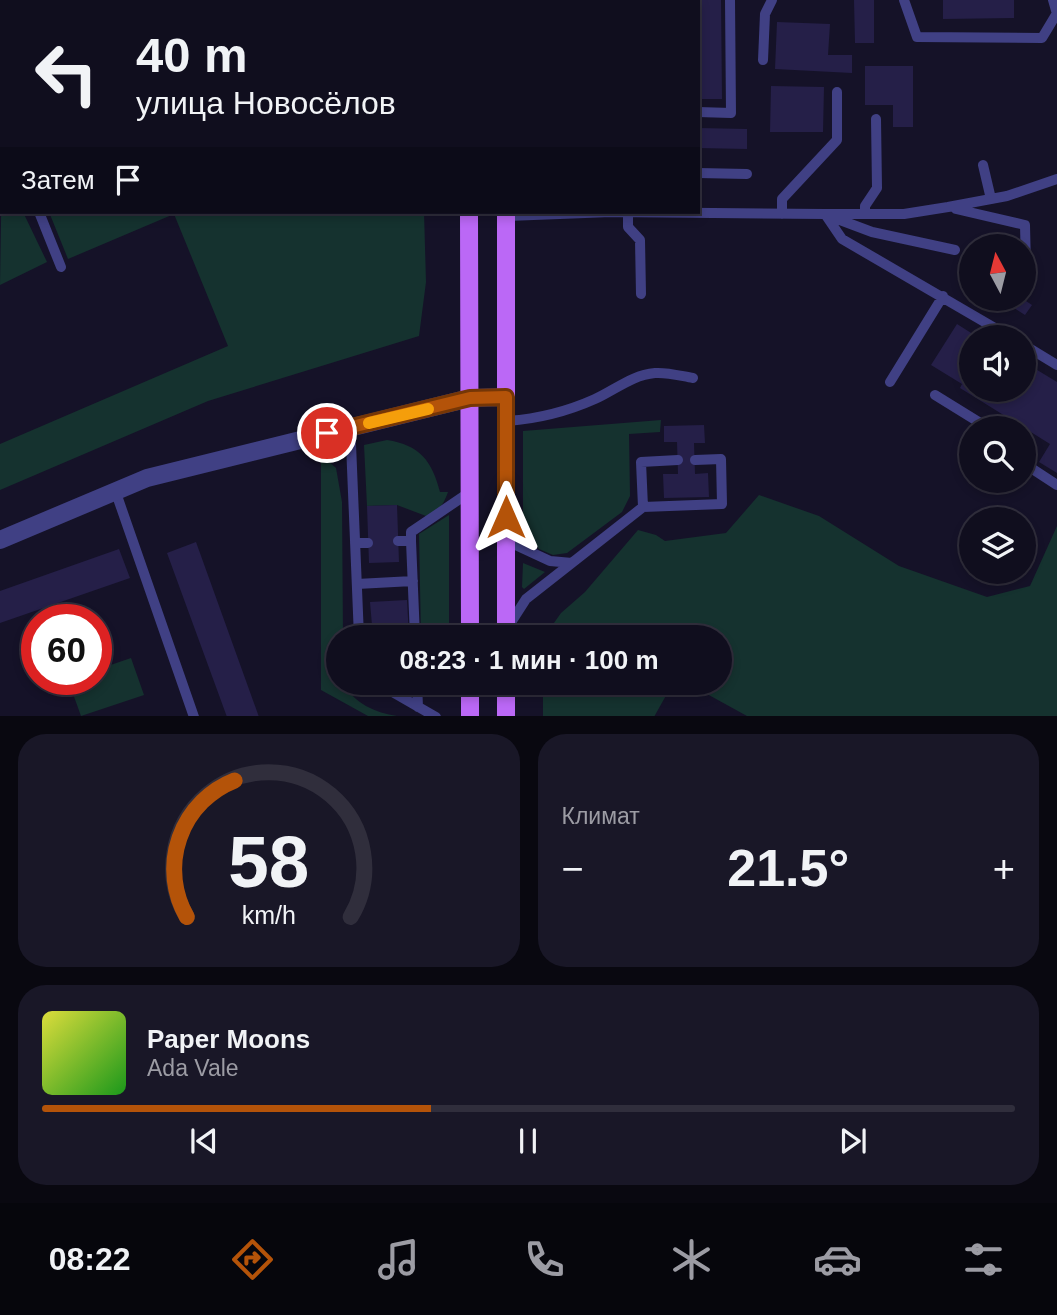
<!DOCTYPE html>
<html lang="ru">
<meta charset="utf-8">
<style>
:root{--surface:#100e1e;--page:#191727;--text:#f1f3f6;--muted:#9c9ca4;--line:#302e3c;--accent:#b45309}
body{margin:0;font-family:Helvetica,sans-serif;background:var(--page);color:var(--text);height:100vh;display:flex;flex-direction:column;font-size:26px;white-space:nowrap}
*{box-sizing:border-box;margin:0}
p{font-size:23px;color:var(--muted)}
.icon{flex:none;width:38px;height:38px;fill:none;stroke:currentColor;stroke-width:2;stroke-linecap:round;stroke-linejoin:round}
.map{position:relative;height:716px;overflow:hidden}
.sheet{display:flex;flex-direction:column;gap:18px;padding:18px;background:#090810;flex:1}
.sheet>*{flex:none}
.hud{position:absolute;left:0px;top:0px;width:700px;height:214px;box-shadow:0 4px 10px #0003,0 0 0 2px var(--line);background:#100e1e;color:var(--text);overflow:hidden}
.needle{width:46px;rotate:353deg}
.controls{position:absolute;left:959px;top:234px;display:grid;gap:14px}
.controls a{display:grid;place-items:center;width:77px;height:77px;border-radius:50%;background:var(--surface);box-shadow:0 4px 10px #0003,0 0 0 2px var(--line);font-size:35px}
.speed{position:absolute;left:21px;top:604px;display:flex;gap:14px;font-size:35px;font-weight:700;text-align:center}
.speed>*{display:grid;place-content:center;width:91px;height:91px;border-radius:50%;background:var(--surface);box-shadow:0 4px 10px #0003,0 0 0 2px var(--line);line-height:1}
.speed .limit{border:10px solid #d22;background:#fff;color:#111}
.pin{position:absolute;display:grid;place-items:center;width:60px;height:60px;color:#fff;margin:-30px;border:4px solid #fff;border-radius:50%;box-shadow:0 2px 7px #0007}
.me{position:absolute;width:77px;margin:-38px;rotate:0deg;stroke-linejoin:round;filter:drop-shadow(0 0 5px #0008)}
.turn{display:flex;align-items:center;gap:24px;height:147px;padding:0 21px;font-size:32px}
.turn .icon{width:91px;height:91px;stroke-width:2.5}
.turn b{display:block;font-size:49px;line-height:60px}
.then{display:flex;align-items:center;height:66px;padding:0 21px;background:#0003;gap:14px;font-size:26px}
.big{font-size:52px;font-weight:700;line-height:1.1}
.sheet .widget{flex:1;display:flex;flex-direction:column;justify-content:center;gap:10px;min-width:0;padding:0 24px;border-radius:28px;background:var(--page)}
.sheet .dial{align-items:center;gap:0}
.dial svg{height:182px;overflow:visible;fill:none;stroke:var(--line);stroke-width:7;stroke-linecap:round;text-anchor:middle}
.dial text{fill:var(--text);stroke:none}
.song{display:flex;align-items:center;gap:21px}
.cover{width:84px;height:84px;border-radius:10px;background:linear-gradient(135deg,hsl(60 70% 55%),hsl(120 70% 35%))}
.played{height:7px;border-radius:4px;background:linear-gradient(90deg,var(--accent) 40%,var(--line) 40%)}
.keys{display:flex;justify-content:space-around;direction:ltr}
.heat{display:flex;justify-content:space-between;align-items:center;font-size:38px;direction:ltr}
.sheet .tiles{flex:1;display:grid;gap:18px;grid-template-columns:1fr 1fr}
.widget:last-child{grid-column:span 2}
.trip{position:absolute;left:326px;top:625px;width:406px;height:70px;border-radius:35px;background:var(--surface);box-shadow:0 4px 10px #0003,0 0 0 2px var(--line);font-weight:700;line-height:70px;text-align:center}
.tab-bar{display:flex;height:112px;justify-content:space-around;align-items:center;background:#06060c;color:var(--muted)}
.tab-bar .icon{width:49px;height:49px}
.tab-bar .selected{color:var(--accent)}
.tab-bar b{font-size:32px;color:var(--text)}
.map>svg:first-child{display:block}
.green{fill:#15322f}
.building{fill:#251f48}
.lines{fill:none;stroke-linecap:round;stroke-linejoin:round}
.lane{stroke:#404084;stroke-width:10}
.street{stroke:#404084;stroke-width:18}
.primary{stroke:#bb68f6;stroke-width:18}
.route-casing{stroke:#753606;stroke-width:18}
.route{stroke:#b45309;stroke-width:12}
.slow{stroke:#f59e0b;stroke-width:12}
</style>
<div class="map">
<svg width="1057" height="717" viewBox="0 0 1057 717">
<rect width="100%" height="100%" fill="#151228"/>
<path class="green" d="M2 160V212H23L47 262 0 285Z
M49 212H424L426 282 419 336 208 401 0 490V444L228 346 174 214 68 259Z
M661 420 660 432 629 434 630 496 622 512 567 553 553 555 539 549 523 526V431Z
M387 440C420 445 432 461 440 492H448C443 506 439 510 426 516L397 505 367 506 364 445Z
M327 460 336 468 342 502 343 637H338V682L344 683C353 703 376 713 397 716H368L321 690V461Z
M759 495 819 516 899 566 987 597 1030 586 1057 526V716H747L687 683 719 682V637H544L561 613 585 592 638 530 656 535 665 541 726 533Z
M449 515V637H421L419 534Z
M523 563 545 572 524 589 522 587Z
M131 658 144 695 81 716 68 680 96 679V670Z
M543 683V682L673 683 654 717 543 716Z"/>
<path class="building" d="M698 0H721L722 99H698Z
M854 0H874V43H855Z
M943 0H1014V18L943 19Z
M777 22 830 24 828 55H852V73L775 69Z
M865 66H913V127H893V105H865Z
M771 86 824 87 823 132H770Z
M698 128 747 129V149L698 148Z
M968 265 971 267V282L961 275Z
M1000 299H1023L1032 305 1025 315Z
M957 324 979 338H971V390H1024V362L1057 382V473L1039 462 1050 444 960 388 962 384 931 365Z
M704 425 705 443H694L695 474 708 473 709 497 664 498 663 474H678L677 442H664V426Z
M397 505 399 562 369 563 367 506Z
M196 542 259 717H227L167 553Z
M119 549 130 578 0 623V591Z
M407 600 409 637H373L370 602Z"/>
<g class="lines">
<path class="lane" d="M28 0V2
M645 0V2
M904 0 917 37 1042 38 1057 13
M1053 0 1057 14
M61 2V0
M370 2 373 0
M0 4H2
M763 60 765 14 772 0
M0 82H2
M0 109 2 114
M698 112 731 113 730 0
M983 165 991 199
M698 173 747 174
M956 209 1025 225 1026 266
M39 212 61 267
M628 212V227L640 240 641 294
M782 214V199L837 140V92
M825 214H904L948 207 1007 196 1057 179
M865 214V206L877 188 876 119
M506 216 611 212 825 214 842 239 1012 338
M832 217 872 232 955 250
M1024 345 1057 365
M890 382 943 296
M935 395 990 429
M506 421C538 419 566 412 595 399 615 390 632 375 655 373 667 372 681 376 693 378
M348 428 351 444 359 637
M1024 452 1031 468 1057 485
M678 460 641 462 643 507 722 504 721 459 695 460
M115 490 194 717
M398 541H411V532L470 492
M411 541 415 637
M507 541 550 561 572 563
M355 543H368
M357 584 413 581
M508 627 526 599 643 507
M375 682 436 717
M417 682 418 707"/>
<path class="street" d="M0 540 147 478 470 398 506 397"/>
<path class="primary" d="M467 0V2
M505 0V2
M469 212 470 637
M506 212V637
M470 717V682
M506 717V682"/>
</g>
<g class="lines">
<g class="route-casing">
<path id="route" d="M327 433 470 398 506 397V517"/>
</g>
<use href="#route" class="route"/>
<path class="slow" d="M369 423 428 409"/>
</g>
</svg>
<div class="controls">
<a><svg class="needle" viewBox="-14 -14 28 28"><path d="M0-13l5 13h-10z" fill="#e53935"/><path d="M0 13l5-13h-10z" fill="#9c9ca4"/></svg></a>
<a><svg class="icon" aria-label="sound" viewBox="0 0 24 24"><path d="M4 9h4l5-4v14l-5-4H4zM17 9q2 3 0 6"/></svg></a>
<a><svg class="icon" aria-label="search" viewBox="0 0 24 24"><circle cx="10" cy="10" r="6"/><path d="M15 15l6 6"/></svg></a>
<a><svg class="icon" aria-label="layers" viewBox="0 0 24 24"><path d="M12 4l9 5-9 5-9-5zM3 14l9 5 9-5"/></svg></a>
</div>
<div class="speed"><div class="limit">60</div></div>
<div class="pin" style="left:327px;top:433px;background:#d93025"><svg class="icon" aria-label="arrive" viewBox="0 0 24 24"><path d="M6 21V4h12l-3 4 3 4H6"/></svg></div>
<svg class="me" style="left:506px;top:517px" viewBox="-20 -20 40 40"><path d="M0-17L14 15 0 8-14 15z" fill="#b45309" stroke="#fff" stroke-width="4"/></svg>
<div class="trip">08:23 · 1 мин · 100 m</div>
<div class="hud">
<div class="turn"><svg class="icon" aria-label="left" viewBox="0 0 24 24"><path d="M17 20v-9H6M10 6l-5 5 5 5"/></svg><div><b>40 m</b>улица Новосёлов</div></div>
<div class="then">Затем<svg class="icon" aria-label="arrive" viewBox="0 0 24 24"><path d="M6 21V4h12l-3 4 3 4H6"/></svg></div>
</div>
</div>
<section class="sheet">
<div class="tiles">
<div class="widget dial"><svg viewBox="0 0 100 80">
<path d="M14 69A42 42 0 1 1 86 69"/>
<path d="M14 69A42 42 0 0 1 35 9" stroke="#b45309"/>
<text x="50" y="56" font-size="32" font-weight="700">58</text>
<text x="50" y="72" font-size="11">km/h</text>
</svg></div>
<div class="widget"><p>Климат</p>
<div class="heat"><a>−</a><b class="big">21.5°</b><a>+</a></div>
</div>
<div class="widget">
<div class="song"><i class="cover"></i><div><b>Paper Moons</b><p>Ada Vale</p></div></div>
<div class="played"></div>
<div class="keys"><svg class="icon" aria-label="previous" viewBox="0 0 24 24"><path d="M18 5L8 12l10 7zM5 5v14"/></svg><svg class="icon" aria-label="pause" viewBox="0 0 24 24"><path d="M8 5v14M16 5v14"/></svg><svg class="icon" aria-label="next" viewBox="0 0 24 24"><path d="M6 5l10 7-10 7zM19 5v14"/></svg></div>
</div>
</div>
</section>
<nav class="tab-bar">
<b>08:22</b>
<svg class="icon selected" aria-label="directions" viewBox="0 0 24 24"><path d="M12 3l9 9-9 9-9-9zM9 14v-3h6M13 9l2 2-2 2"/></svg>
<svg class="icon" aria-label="music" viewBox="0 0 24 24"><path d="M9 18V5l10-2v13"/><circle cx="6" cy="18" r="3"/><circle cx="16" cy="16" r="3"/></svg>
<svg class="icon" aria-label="phone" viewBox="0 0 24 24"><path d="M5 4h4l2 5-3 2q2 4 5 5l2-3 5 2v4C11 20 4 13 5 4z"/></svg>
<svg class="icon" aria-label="climate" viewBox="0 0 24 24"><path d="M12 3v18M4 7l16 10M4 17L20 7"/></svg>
<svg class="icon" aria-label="car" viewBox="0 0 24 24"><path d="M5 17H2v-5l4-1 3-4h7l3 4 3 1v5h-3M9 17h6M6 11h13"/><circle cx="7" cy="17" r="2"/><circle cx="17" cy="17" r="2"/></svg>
<svg class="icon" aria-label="filters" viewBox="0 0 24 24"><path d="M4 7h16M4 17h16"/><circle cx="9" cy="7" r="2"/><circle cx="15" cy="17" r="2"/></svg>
</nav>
